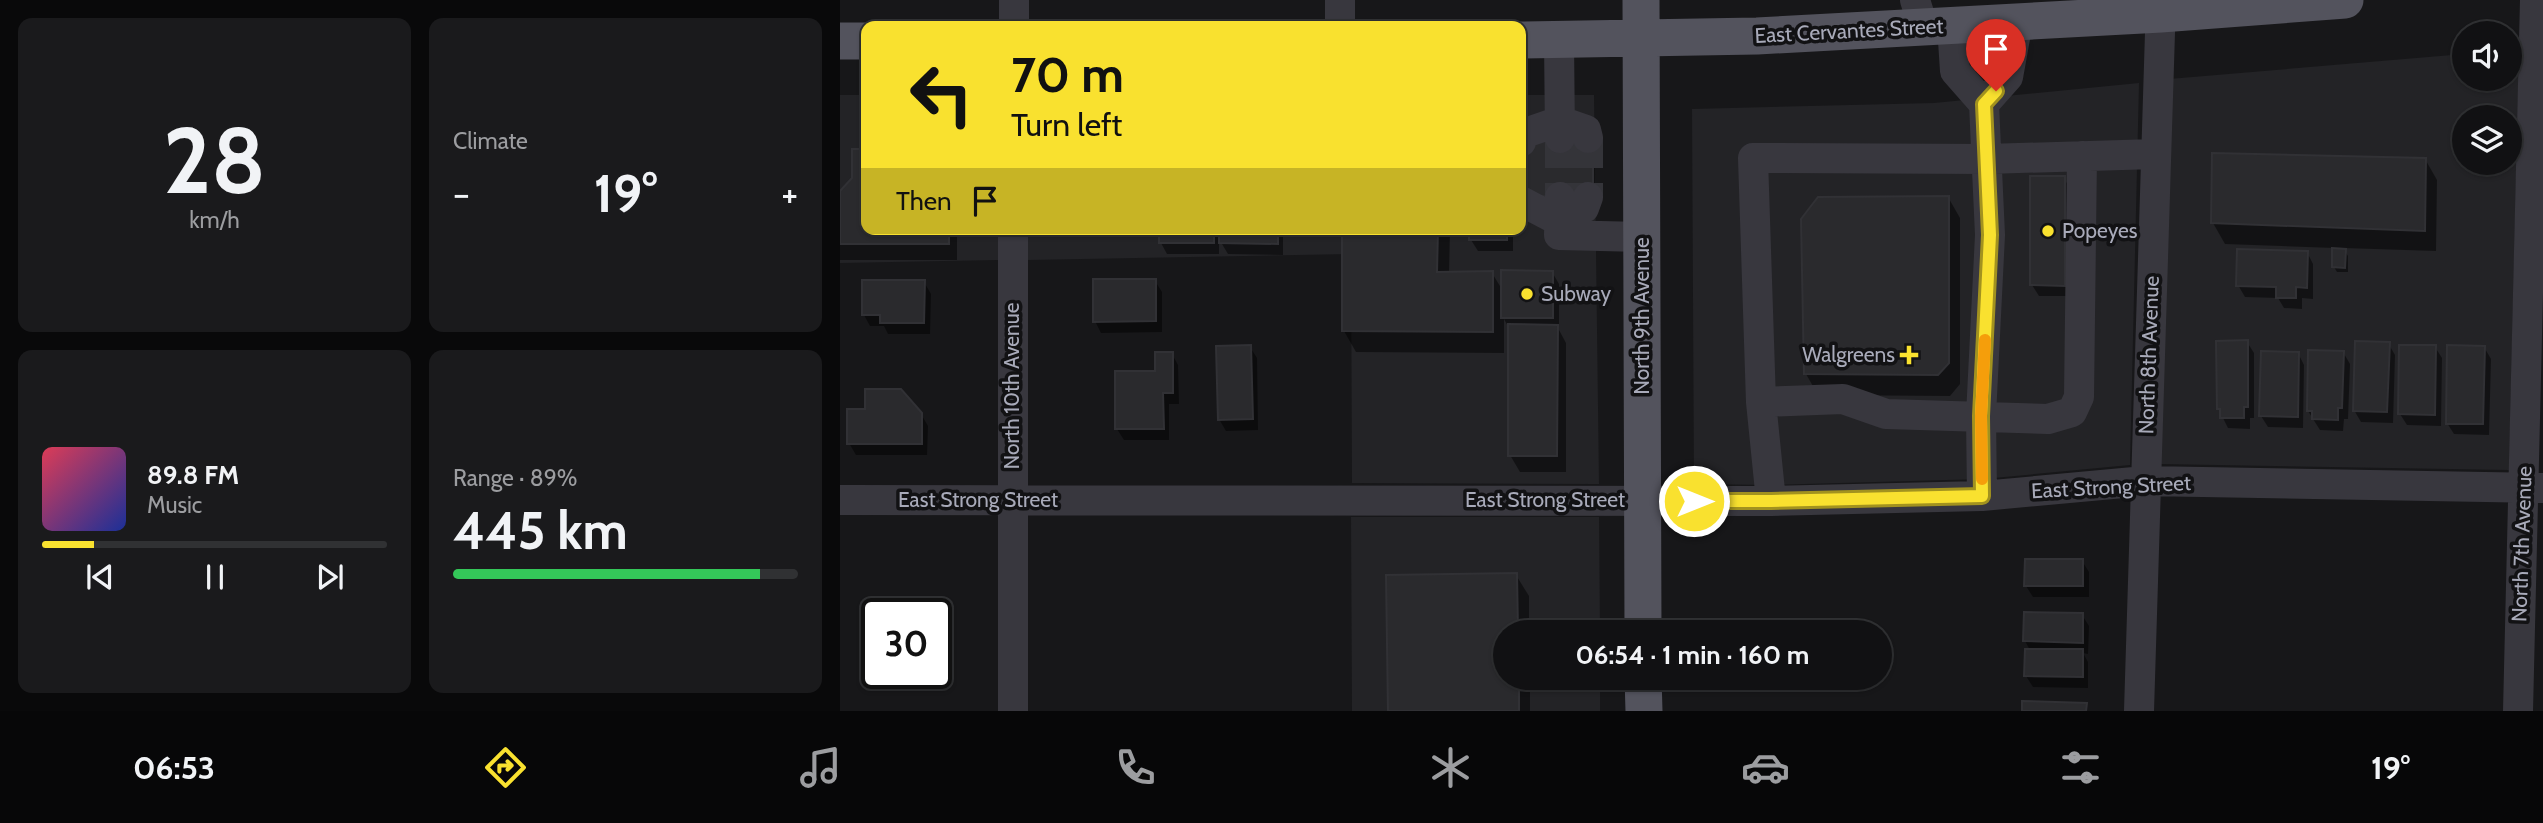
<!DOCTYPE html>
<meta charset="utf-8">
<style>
:root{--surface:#111113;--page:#1a1a1c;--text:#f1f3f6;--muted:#9c9da0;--line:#303133;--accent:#f9e12f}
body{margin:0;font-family:Cabin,sans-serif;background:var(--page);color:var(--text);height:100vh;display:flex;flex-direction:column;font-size:26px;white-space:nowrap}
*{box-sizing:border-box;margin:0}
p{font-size:23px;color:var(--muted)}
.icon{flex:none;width:38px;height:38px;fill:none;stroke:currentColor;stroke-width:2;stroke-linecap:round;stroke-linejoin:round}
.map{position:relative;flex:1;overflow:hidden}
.panel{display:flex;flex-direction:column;gap:18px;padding:18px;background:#09090a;width:840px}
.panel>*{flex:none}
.hud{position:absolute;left:21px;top:21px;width:665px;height:214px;border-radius:14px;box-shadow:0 2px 5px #0004,0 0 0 2px var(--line);background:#f9e12f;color:#111;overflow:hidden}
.fabs{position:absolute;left:1612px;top:21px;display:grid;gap:14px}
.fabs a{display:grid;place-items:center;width:70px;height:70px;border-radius:50%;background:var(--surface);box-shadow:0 2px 5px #0004,0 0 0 2px var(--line);font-size:35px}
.speed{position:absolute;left:21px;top:598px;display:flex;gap:14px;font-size:35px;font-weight:700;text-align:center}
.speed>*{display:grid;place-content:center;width:91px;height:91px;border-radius:50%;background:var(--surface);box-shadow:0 2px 5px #0004,0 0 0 2px var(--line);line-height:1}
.speed .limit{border:4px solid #111;border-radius:10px;background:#fff;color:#111}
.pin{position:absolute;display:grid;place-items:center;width:60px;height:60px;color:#fff;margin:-72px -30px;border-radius:50% 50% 50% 0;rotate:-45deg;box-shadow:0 0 7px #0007}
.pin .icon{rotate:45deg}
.me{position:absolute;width:77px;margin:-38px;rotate:90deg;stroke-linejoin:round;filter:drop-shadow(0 0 5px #0008)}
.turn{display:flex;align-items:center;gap:24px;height:147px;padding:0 35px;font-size:32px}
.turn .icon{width:91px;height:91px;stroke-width:2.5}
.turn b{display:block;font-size:49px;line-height:60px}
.then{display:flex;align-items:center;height:66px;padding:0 35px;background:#0003;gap:14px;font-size:26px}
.big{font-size:52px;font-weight:700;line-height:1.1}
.panel .card{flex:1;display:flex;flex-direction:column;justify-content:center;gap:10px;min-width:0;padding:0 24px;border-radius:14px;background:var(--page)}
.panel .dial{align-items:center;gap:0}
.dial b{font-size:91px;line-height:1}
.song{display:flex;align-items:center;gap:21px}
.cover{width:84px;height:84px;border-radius:10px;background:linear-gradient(135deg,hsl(350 70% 55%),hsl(230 70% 35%))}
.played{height:7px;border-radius:4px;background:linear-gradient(90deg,var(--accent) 15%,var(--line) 15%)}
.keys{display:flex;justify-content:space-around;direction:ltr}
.heat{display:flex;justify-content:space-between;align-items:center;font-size:38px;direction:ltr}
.charge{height:10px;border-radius:5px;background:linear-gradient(90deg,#34c759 89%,var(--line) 0)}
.panel .tiles{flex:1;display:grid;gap:18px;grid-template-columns:repeat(2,1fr)}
.trip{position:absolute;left:653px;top:620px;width:399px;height:70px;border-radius:35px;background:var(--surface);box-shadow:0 2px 5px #0004,0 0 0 2px var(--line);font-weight:700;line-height:70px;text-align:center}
.dock{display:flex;height:112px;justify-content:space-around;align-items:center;background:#070708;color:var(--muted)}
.dock .icon{width:49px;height:49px}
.dock .current{color:var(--accent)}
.dock b{font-size:32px;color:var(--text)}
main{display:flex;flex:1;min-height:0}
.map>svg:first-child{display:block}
.built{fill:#232326;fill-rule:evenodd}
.shadow{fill:#0007}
.building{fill:#2a2a2d;stroke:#313135;stroke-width:2}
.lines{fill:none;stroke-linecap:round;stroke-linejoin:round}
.minor-tunnel{stroke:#343439;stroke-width:30;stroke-dasharray:30 15;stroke-linecap:butt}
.minor{stroke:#38373e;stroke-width:30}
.major{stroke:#53535d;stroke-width:37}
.route-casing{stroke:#a2921f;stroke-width:18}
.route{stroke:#f9e12f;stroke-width:12}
.slow{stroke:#f59e0b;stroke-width:12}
.poi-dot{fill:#f9e12f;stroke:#121214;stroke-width:2.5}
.labels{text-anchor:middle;stroke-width:7;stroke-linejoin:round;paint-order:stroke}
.street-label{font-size:21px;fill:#a8aab9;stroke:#121214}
.poi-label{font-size:21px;fill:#a8aab9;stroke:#121214;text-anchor:start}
</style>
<main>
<section class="panel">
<div class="tiles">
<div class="card dial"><b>28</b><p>km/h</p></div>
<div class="card"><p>Climate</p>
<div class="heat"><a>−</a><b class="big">19°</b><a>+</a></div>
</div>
<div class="card">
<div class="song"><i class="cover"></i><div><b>89.8 FM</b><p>Music</p></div></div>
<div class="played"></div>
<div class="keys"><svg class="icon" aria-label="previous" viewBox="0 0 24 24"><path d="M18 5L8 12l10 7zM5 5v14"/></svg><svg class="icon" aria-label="pause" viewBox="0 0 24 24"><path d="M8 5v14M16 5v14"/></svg><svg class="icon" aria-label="next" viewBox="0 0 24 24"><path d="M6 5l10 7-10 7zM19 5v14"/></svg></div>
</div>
<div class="card"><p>Range · 89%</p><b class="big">445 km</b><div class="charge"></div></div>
</div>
</section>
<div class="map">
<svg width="1703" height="711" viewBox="0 0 1703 711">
<rect width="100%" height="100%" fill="#171719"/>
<path class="built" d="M1624 54V79H1670V54H1679L1669 470 1320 464 1329 79ZM1624 117H1670V163H1624Z
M1299 83 1290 465 1143 479 931 485 854 484 852 109 1094 103Z
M0 95H26V229H158V260L0 263Z
M681 95H754L759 484 512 483 511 254 188 260V229H681Z
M511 517H759L760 632H665V677H760V711H512Z"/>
<path class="shadow" d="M755 145V202L693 201 681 194V162Z
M13 151H26V229H117V260H0V193L13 178Z
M1585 159 1597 180 1596 251 1503 248 1508 256V272H1497L1494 267V248L1385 244 1373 223Z
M1224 178 1230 189V296H1199L1192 285Z
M1108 197 1120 218V384L1110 396 978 395 966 374Z
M321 229H443V255L388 254 379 239V254H327L321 243Z
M503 229H610L609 274 652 273 663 291 712 272 719 284V330L726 343V472H680L670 455V330L664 319V353L516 352 504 331Z
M631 229H673V251H638L631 240Z
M1467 252 1473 264V299L1462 298V309L1444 308 1438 298 1405 297 1398 285Z
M315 281 322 292V332L261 333 255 321Z
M84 282 91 294 90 334H48L44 326H30L24 315Z
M1407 342 1414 353V418H1410V429L1388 428 1378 408Z
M1548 343 1555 355 1553 423 1521 422 1514 410Z
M410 347 417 358 418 430 386 431 379 419Z
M1595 347 1602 358 1601 426 1567 425 1560 414Z
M1644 347 1651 359 1649 435 1614 434 1607 423Z
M1503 352 1510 364 1508 419H1504L1503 431 1480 430 1468 411Z
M1458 353 1464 365 1463 428 1428 427 1421 416Z
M332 354 338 365 339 404H329V440H284L277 429Z
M81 414 88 426 87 455H16L9 443Z
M1242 561 1249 572V597H1193L1186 586Z
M676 575 689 596V632H665V677H690V711H549Z
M1242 615 1249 626 1248 654 1243 653 1248 662V688L1193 687 1186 676 1190 650 1185 641Z"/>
<path class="building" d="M686 138H753V197L688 196 681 189V160H686Z
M12 149H26V229H109V244H0V191L12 178Z
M1372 153 1586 158 1585 231 1371 223Z
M1190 176H1225V286L1190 285Z
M1109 196V363L1098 375 964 374 961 219 978 197Z
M319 229H374V243H319Z
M379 229H438V244L379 243Z
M502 229H598L597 272 653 271V332L502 331Z
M629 229H667V240H629Z
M1492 248 1506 249 1505 268 1492 267Z
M1397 249 1468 251 1467 288 1456 287V298H1436V287L1396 286Z
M661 270 713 271V318H661Z
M253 279H316V321L253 322Z
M22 280H85L84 323H40V315H22Z
M668 324 718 325 717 456H668Z
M1408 340V407H1404V418H1380V409H1377L1376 341Z
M1515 341 1550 342 1547 412 1513 411Z
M411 345 413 419 378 420 376 346Z
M1559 345H1596L1595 415 1558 414Z
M1607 345 1645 346 1643 424H1606Z
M1468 350 1504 351 1502 408H1498V420L1472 419V411H1467Z
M1421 351 1459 352 1458 417 1419 416Z
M315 352H333V393H323L324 429H275V371H315Z
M25 389H61L82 413V444H7V409H25Z
M1185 559H1243V586H1184Z
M677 573 678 632H665V677H679V711H548L546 575Z
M1184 612 1243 613V643L1183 641Z
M1185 649H1243V677L1184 676Z
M1182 701 1247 703 1246 711H1182Z"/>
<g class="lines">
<path class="minor-tunnel" d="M720 138V197
M748 138V197"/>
<path class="minor" d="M500 0V26
M1075 0 1083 26
M1112 25 1115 71 1144 104 1150 235 1141 416 1142 496
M174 26V0
M719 40 720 138
M1144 104 1168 77 1178 21
M681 142 682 134 720 121 746 130 748 138
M720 197 719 235 802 237
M681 201 719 221 744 208 748 197
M173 229V711
M921 402 1003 399 1046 414 1208 419 1232 412 1239 397 1242 156
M0 500 931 501 1142 496 1305 481 1703 488
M931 501 921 402 913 158 1147 159 1315 154
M1299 711 1321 0
M1678 711 1695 0"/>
<path class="major" d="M801 0 803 632
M681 40 917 36 1321 14 1505 0
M0 41H26
M803 677 804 711"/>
</g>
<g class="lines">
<g class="route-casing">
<path id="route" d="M854 501H931L1142 496 1141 416 1150 235 1144 104 1156 91"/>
</g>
<use href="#route" class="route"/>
<path class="slow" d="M1142 479 1141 416 1145 340"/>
</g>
<g class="poi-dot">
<circle cx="1208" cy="231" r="7"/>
<circle cx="687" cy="294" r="7"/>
<path d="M1065.5 344.5h7v7h7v7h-7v7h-7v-7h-7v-7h7z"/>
</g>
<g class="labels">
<g class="street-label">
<text transform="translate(1009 31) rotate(-3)" y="7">East Cervantes Street</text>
<text transform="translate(802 316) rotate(-90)" y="7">North 9th Avenue</text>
<text transform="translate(1309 355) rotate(-88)" y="7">North 8th Avenue</text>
<text transform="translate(172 386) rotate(-90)" y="7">North 10th Avenue</text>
<text transform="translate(1271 487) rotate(-3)" y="7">East Strong Street</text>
<text x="138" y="507">East Strong Street</text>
<text x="705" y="507">East Strong Street</text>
<text transform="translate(1682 544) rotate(-88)" y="7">North 7th Avenue</text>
</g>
<g class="poi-label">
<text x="1222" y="238">Popeyes</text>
<text x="701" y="301">Subway</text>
<text x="1055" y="362" text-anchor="end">Walgreens</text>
</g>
</g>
</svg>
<div class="fabs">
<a><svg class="icon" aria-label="sound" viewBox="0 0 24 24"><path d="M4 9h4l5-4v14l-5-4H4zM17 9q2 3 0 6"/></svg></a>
<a><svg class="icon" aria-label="layers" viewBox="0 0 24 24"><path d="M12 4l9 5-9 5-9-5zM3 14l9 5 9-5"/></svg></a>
</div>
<div class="speed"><div class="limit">30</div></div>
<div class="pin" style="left:1156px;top:91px;background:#d93025"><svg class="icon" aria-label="arrive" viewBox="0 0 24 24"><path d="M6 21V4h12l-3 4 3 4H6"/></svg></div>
<svg class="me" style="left:854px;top:501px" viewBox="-20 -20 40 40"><circle r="17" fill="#f9e12f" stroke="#fff" stroke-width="3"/><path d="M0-11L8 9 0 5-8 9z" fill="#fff"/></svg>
<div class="trip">06:54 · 1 min · 160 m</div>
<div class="hud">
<div class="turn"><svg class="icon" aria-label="left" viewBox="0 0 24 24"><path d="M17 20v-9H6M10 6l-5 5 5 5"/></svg><div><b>70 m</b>Turn left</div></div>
<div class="then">Then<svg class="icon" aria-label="arrive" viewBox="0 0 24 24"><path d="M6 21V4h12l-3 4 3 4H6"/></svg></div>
</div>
</div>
</main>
<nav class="dock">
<b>06:53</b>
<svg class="icon current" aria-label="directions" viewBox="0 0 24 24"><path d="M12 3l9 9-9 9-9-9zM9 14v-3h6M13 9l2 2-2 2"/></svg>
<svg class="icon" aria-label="music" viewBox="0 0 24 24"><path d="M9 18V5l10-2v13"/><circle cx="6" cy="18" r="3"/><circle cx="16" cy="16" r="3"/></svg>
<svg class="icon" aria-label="phone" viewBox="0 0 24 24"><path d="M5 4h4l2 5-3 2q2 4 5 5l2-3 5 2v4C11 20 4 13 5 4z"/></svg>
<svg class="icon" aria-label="climate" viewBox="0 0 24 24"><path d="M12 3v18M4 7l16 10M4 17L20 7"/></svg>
<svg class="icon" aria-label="car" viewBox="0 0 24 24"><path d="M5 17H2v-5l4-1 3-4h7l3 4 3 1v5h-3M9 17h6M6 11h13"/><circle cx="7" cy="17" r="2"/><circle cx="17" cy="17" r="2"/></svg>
<svg class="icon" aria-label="filters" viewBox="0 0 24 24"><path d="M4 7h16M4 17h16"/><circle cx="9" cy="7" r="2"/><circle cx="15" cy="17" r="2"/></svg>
<b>19°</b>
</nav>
